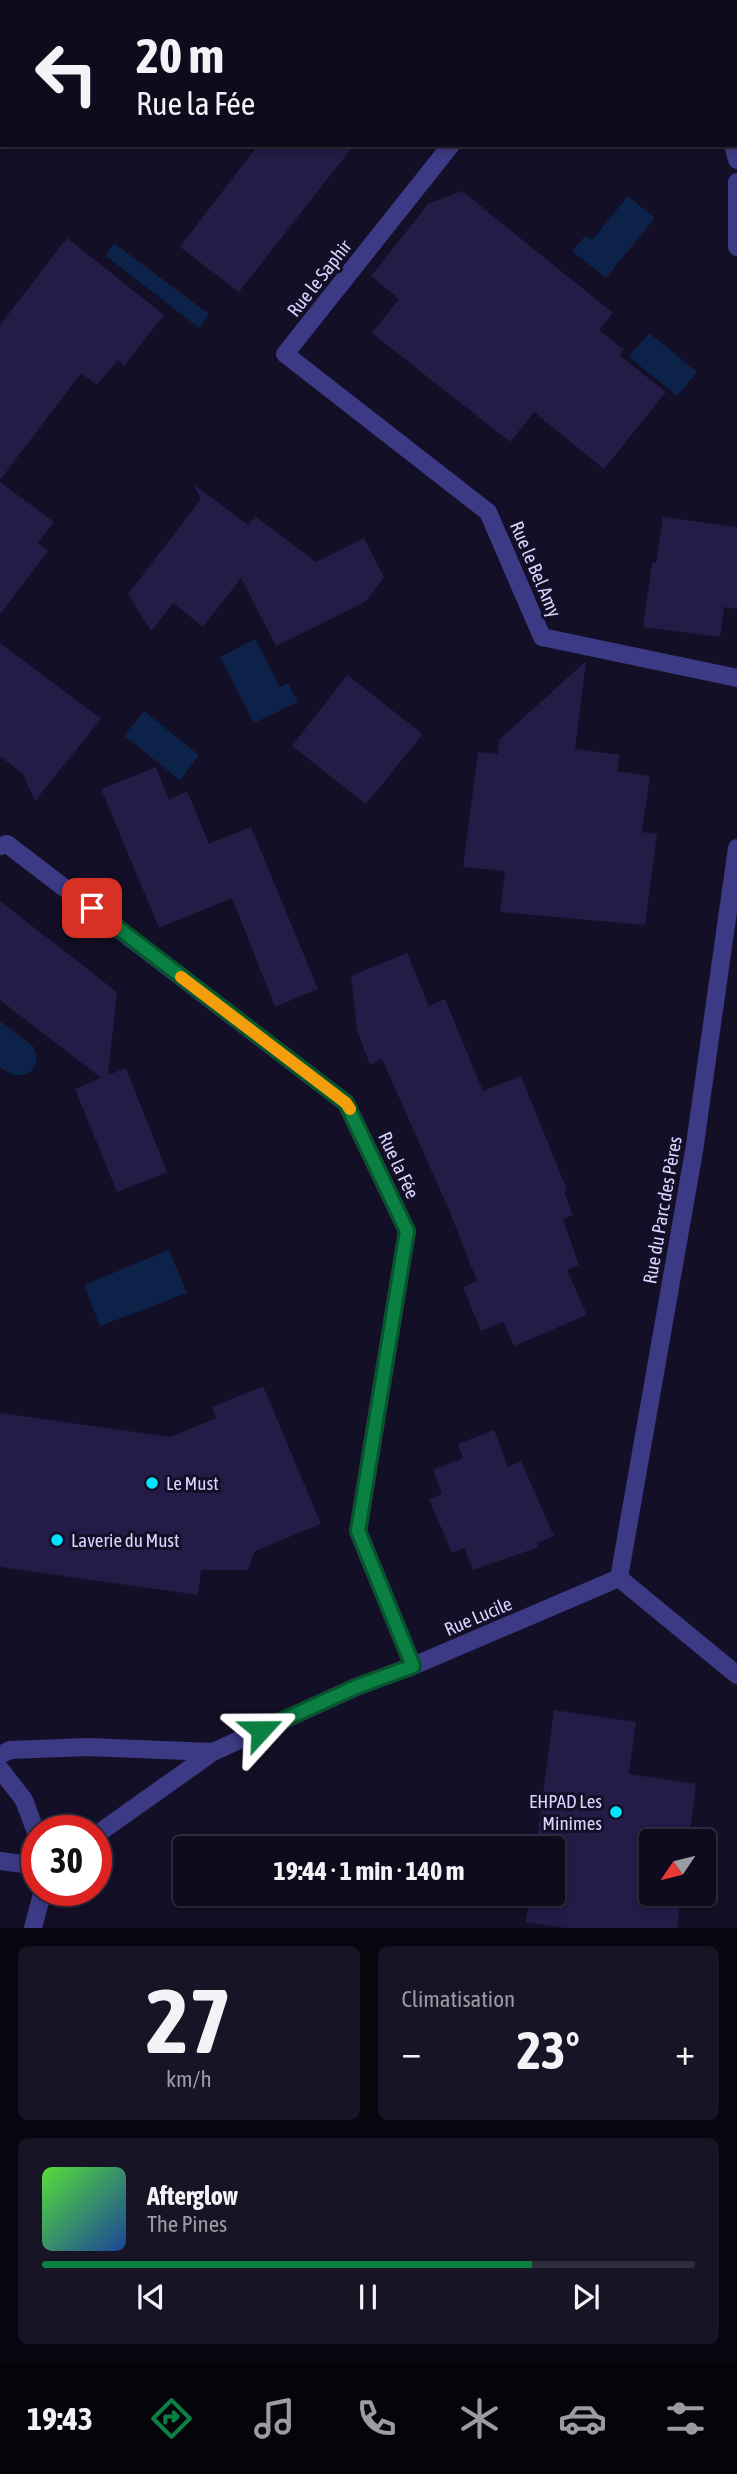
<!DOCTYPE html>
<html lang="fr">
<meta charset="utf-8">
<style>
:root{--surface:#0e0b1c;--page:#171425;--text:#f1f3f6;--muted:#9b9ba3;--line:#2e2b3b;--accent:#0b8043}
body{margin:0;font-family:"Asap Condensed",sans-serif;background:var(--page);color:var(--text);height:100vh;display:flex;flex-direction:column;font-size:26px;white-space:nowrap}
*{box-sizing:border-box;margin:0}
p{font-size:23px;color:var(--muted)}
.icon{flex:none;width:38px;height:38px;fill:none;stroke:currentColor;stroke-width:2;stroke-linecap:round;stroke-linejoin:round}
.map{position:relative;height:1928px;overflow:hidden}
.panel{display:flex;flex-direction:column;gap:18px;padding:18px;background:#08060f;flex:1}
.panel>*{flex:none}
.banner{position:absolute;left:0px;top:0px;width:738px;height:147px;box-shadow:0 4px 10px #0003,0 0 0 2px var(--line);background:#0e0b1c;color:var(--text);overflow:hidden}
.needle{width:46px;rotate:235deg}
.fabs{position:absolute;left:639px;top:1829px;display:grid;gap:14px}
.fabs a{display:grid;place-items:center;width:77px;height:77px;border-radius:7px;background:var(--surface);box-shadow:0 4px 10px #0003,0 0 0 2px var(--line);font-size:35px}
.speed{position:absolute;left:21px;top:1815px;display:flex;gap:14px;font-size:35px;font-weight:700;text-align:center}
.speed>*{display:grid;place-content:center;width:91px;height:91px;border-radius:50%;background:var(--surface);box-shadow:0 4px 10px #0003,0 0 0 2px var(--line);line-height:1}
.speed .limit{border:10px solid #d22;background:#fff;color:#111}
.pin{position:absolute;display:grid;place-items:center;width:60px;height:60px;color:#fff;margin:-30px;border-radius:14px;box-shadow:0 4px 10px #0006}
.me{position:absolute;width:77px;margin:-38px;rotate:66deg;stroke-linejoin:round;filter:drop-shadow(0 0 5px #0008)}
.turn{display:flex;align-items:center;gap:24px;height:147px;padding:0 21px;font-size:32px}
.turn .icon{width:91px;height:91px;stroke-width:2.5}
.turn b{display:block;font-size:49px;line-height:60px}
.big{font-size:52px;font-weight:700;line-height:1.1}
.panel .card{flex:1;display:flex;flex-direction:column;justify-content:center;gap:10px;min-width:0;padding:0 24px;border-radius:10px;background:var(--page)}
.panel .dial{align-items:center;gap:0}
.dial b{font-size:91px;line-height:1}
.song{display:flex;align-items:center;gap:21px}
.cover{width:84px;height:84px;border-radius:10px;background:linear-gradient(135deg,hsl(110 70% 55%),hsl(220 70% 35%))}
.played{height:7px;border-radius:4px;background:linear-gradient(90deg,var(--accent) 75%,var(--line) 75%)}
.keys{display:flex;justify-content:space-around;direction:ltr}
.heat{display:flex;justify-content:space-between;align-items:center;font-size:38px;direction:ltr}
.panel .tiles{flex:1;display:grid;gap:18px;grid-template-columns:1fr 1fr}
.card:last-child{grid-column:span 2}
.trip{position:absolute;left:173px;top:1836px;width:392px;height:70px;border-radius:7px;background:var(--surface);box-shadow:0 4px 10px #0003,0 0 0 2px var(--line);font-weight:700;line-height:70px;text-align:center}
.dock{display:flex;height:112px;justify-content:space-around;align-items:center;background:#06040b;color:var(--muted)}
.dock .icon{width:49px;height:49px}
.dock .current{color:var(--accent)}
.dock b{font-size:32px;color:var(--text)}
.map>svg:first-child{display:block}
.water{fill:#0c2248}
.building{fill:#241b47}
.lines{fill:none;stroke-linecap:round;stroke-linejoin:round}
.minor{stroke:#3d3a85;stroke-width:18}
.tertiary{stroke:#3d3a85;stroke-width:18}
.route-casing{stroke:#07532c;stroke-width:18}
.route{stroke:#0b8043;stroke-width:12}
.slow{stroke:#f59e0b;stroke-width:12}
.poi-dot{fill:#00e5ff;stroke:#130f26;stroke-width:2.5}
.labels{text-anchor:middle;stroke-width:6;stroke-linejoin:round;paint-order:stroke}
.street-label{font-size:19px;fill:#d9d4ff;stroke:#130f26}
.poi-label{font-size:19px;fill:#d9d4ff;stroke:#130f26;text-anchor:start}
</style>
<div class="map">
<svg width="737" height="1928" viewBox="0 0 737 1928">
<rect width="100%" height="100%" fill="#130f26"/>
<path class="water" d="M628 196 655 218 606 278 572 251 585 236 592 240Z
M114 243 209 314 199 328 106 256Z
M649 333 697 372 677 396 629 357Z
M255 639 280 687 288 683 298 702 254 723 220 657Z
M144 711 199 755 180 780 124 736Z
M0 1021 33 1046 37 1057C34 1080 15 1079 0 1067Z
M169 1250 187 1293 100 1326 84 1285Z"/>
<path class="building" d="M258 145H354L239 292 180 247Z
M462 191 613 313 599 330 624 350 619 355 666 392 604 469 534 412 510 442 372 333 399 299 371 276 428 204Z
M67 238 164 315 124 366 118 360 97 385 81 373 0 480V325Z
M0 482 54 522 38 543 48 551 0 614Z
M193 484 248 525 255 516 316 562 364 538 384 577 365 602 276 646 241 578 203 627 173 603 151 631 128 594 201 499Z
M663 517 737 527V609L724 607 720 637 643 627 652 563H656Z
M0 643 101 719 35 801 23 774 0 756Z
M586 661 575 749 620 755 617 771 650 776 642 832 657 834 645 925 500 912 505 871 463 867 478 752 498 754 499 740Z
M347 675 423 734 366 804 292 746Z
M156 767 169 800 187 791 209 844 251 827 318 989 275 1007 232 898 159 928 101 789Z
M0 901 117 992 108 1075 126 1068 167 1172 117 1192 75 1089 101 1078 0 1000Z
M407 953 429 1006 445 999 483 1091 521 1076 567 1190 564 1192 573 1215 563 1219 579 1265 567 1270 587 1315 514 1346 503 1322 481 1331 463 1287 477 1281 449 1210 382 1059 370 1065 357 1030 351 976Z
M263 1386 321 1524 255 1551 248 1570H201L198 1595 0 1567V1413L171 1437 216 1418 212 1407Z
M494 1430 508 1467 521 1461 554 1536 537 1543 539 1547 473 1570 464 1548 452 1553 429 1499 442 1494 433 1470 463 1458 458 1444Z
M554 1710 636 1722 629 1774 696 1784 689 1841H651V1894H681L677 1928H566L526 1922 530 1894H553V1848H536Z"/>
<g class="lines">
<path class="minor" d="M310 0 312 2
M451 145 285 354 488 512 542 637 737 678
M733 145 737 160
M737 182V247
M0 846 7 844 346 1103 407 1231 358 1531 413 1666
M619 1578 694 1151 737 848
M0 1755 10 1750 87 1747 213 1752
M96 1835 213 1752 356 1687 413 1666 619 1578 737 1675"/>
<path class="tertiary" d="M0 1769 24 1800 37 1835
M0 1861 37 1866
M33 1928 43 1890"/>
</g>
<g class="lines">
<g class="route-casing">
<path id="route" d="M92 908 346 1103 407 1231 358 1531 413 1666 356 1687 261 1730"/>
</g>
<use href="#route" class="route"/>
<path class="slow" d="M181 977 346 1103 350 1109"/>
</g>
<g class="poi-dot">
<circle cx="152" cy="1483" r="7"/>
<circle cx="57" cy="1540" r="7"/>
<circle cx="616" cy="1812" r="7"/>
</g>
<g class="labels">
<g class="street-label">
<text transform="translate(319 278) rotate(-52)" y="7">Rue le Saphir</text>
<text transform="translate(536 569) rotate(67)" y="7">Rue le Bel Amy</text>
<text transform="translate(399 1165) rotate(65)" y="7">Rue la Fée</text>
<text transform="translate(662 1210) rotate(-80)" y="7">Rue du Parc des Pères</text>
<text transform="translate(478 1616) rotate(-23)" y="7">Rue Lucile</text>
</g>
<g class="poi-label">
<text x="166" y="1490">Le Must</text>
<text x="71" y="1547">Laverie du Must</text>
<text x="602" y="1808" text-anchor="end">EHPAD Les<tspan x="602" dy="22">Minimes</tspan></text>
</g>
</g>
</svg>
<div class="fabs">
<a><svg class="needle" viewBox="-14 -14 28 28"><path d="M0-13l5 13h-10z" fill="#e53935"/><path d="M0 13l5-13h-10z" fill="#9b9ba3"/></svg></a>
</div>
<div class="speed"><div class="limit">30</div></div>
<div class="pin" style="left:92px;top:908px;background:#d93025"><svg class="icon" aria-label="arrive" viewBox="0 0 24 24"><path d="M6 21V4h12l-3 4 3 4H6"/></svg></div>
<svg class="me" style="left:261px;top:1730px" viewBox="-20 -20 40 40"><path d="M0-17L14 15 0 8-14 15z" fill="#0b8043" stroke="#fff" stroke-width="4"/></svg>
<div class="trip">19:44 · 1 min · 140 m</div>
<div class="banner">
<div class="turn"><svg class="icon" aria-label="left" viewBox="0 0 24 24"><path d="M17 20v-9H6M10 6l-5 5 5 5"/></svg><div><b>20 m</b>Rue la Fée</div></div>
</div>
</div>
<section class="panel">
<div class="tiles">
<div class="card dial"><b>27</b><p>km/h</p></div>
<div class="card"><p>Climatisation</p>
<div class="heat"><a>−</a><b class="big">23°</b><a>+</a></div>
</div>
<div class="card">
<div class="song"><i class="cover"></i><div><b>Afterglow</b><p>The Pines</p></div></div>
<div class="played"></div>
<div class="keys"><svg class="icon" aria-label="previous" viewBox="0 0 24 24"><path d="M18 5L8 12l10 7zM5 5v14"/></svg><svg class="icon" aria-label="pause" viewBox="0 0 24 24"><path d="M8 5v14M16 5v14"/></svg><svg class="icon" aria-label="next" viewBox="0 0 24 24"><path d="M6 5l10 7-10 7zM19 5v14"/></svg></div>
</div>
</div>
</section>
<nav class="dock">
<b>19:43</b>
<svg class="icon current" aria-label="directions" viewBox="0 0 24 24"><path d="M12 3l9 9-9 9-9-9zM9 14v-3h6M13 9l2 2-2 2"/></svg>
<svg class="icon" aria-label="music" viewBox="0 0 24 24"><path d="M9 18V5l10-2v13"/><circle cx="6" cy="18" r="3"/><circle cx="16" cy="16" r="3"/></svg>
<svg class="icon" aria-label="phone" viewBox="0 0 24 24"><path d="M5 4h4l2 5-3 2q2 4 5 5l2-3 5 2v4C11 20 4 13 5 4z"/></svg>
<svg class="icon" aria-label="climate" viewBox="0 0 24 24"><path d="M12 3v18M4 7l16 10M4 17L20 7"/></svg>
<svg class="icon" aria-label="car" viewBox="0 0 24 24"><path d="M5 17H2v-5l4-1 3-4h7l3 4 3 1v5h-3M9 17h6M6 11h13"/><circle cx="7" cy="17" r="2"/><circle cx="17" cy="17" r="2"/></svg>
<svg class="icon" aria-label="filters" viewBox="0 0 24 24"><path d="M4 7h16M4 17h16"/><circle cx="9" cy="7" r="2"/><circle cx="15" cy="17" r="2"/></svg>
</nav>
